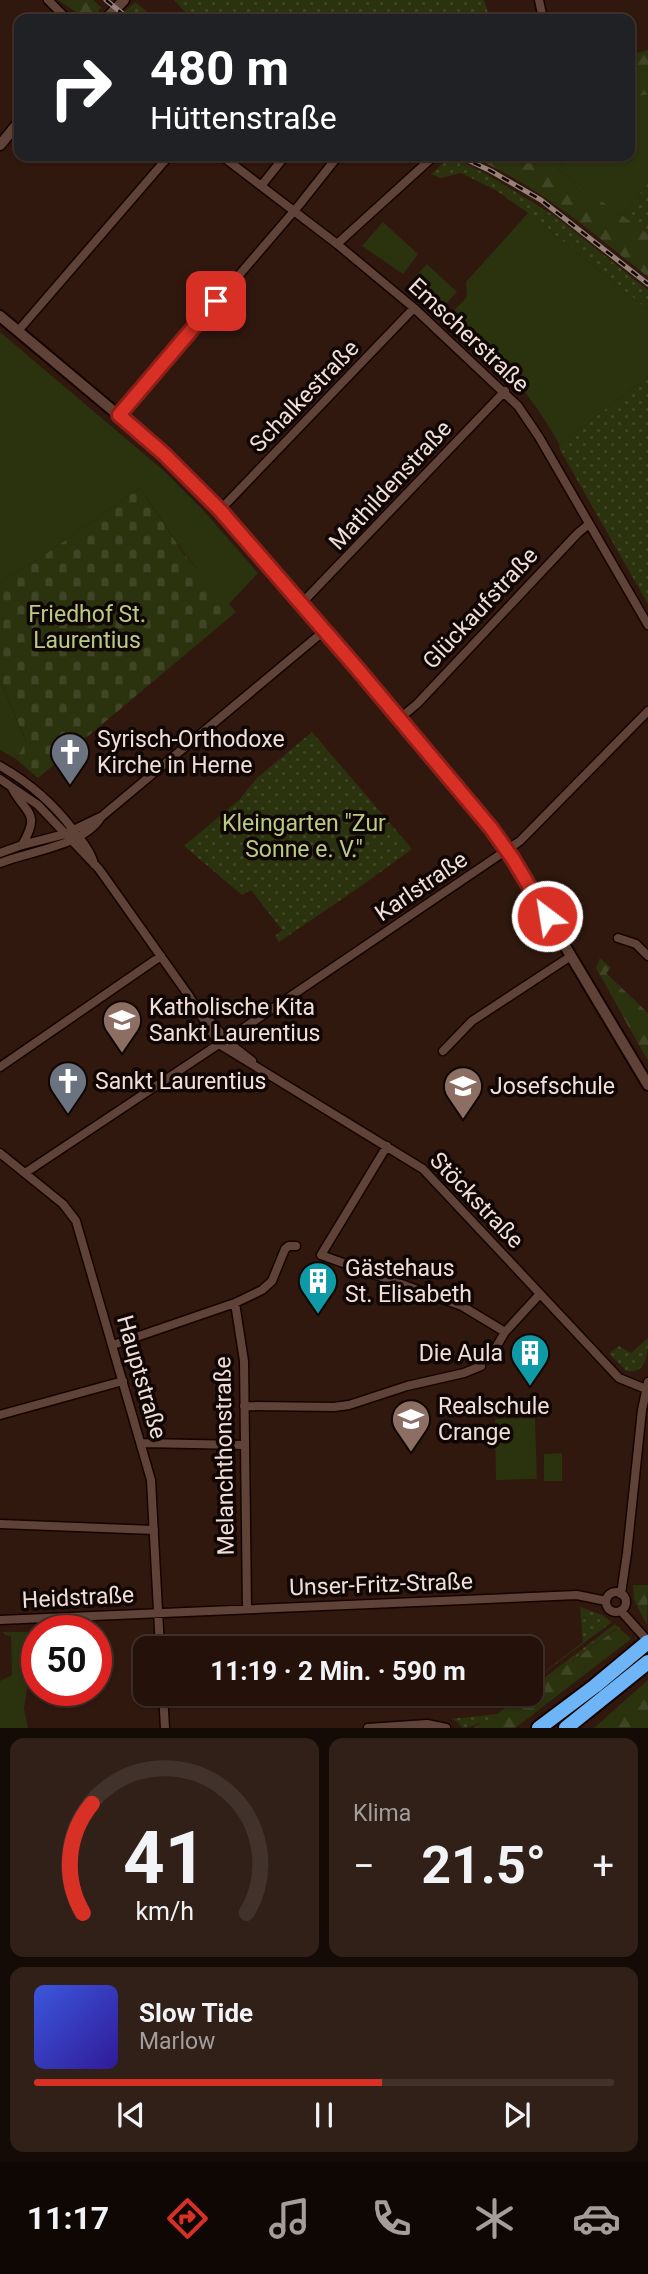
<!DOCTYPE html>
<html lang="de">
<meta charset="utf-8">
<style>
:root{--surface:#24120a;--page:#302018;--text:#f1f3f6;--muted:#a39e9c;--line:#41322b;--accent:#d93025}
body{margin:0;font-family:Roboto,sans-serif;background:var(--page);color:var(--text);height:100vh;display:flex;flex-direction:column;font-size:26px;white-space:nowrap}
*{box-sizing:border-box;margin:0}
p{font-size:23px;color:var(--muted)}
.icon{flex:none;width:38px;height:38px;fill:none;stroke:currentColor;stroke-width:2;stroke-linecap:round;stroke-linejoin:round}
.map{position:relative;height:1728px;overflow:hidden}
.sheet{display:flex;flex-direction:column;gap:10px;padding:10px;background:#140a06;flex:1}
.sheet>*{flex:none}
.hud{position:absolute;left:14px;top:14px;width:621px;height:147px;border-radius:14px;box-shadow:0 2px 5px #0004,0 0 0 2px var(--line);background:#202124;color:#fff;overflow:hidden}
.speed{position:absolute;left:21px;top:1615px;display:flex;gap:14px;font-size:35px;font-weight:700;text-align:center}
.speed>*{display:grid;place-content:center;width:91px;height:91px;border-radius:50%;background:var(--surface);box-shadow:0 2px 5px #0004,0 0 0 2px var(--line);line-height:1}
.speed .limit{border:10px solid #d22;background:#fff;color:#111}
.pin{position:absolute;display:grid;place-items:center;width:60px;height:60px;color:#fff;margin:-30px;border-radius:14px;box-shadow:0 4px 10px #0006}
.me{position:absolute;width:77px;margin:-38px;rotate:329deg;stroke-linejoin:round;filter:drop-shadow(0 0 5px #0008)}
.turn{display:flex;align-items:center;gap:24px;height:147px;padding:0 21px;font-size:32px}
.turn .icon{width:91px;height:91px;stroke-width:2.5}
.turn b{display:block;font-size:49px;line-height:60px}
.big{font-size:52px;font-weight:700;line-height:1.1}
.sheet .card{flex:1;display:flex;flex-direction:column;justify-content:center;gap:10px;min-width:0;padding:0 24px;border-radius:14px;background:var(--page)}
.sheet .dial{align-items:center;gap:0}
.dial svg{height:182px;overflow:visible;fill:none;stroke:var(--line);stroke-width:7;stroke-linecap:round;text-anchor:middle}
.dial text{fill:var(--text);stroke:none}
.song{display:flex;align-items:center;gap:21px}
.cover{width:84px;height:84px;border-radius:10px;background:linear-gradient(135deg,hsl(230 70% 55%),hsl(250 70% 35%))}
.played{height:7px;border-radius:4px;background:linear-gradient(90deg,var(--accent) 60%,var(--line) 60%)}
.keys{display:flex;justify-content:space-around;direction:ltr}
.heat{display:flex;justify-content:space-between;align-items:center;font-size:38px;direction:ltr}
.sheet .tiles{flex:1;display:grid;gap:10px;grid-template-columns:1fr 1fr}
.card:last-child{grid-column:span 2}
.trip{position:absolute;left:133px;top:1636px;width:410px;height:70px;border-radius:14px;background:var(--surface);box-shadow:0 2px 5px #0004,0 0 0 2px var(--line);font-weight:700;line-height:70px;text-align:center}
.tab-bar{display:flex;height:112px;justify-content:space-around;align-items:center;background:#0e0704;color:var(--muted)}
.tab-bar .icon{width:49px;height:49px}
.tab-bar .selected{color:var(--accent)}
.tab-bar b{font-size:32px;color:var(--text)}
.map>svg:first-child{display:block}
.grass{fill:url(#grass-dots)}
.forest{fill:url(#forest-firs)}
.cemetery{fill:url(#cemetery-stones)}
.park{fill:#2b320e}
.lines{fill:none;stroke-linecap:round;stroke-linejoin:round}
.minor-casing{stroke:#160300;stroke-width:11}
.tertiary-casing{stroke:#160300;stroke-width:13}
.secondary-casing{stroke:#160300;stroke-width:14}
.motorway-casing{stroke:#160300;stroke-width:18}
.minor{stroke:#5f4338;stroke-width:8}
.tertiary{stroke:#5f4338;stroke-width:10}
.secondary{stroke:#5f4338;stroke-width:10}
.motorway{stroke:#6eb5f7;stroke-width:14}
.rail-casing{stroke:#97837a;stroke-width:5}
.rail{stroke:#100604;stroke-width:2.5;stroke-dasharray:8;stroke-linecap:butt}
.route-casing{stroke:#8d1f18;stroke-width:18}
.route{stroke:#d93025;stroke-width:12}
.labels{text-anchor:middle;stroke-width:7;stroke-linejoin:round;paint-order:stroke}
.street-label{font-size:23px;fill:#f0dfd8;stroke:#100604}
.park-label{font-size:23px;fill:#b9cb84;stroke:#100604}
.poi-label{font-size:23px;fill:#f0dfd8;stroke:#100604;text-anchor:start}
</style>
<div class="map">
<svg width="648" height="1728" viewBox="0 0 648 1728">
<defs>
<pattern id="grass-dots" width="8" height="8" patternUnits="userSpaceOnUse" patternTransform="scale(1.75)"><rect width="8" height="8" fill="#2b320e"/><path d="M2 2h.1M6 6h.1" fill="none" stroke="#404625" stroke-width="1.8" stroke-linecap="round"/></pattern>
<pattern id="forest-firs" width="22" height="20" patternUnits="userSpaceOnUse" patternTransform="scale(1.75)"><rect width="22" height="20" fill="#2b320e"/><path d="M5 1l3.5 6h-7zM16 11l3.5 6h-7z" fill="#404625"/></pattern>
<pattern id="cemetery-stones" width="16" height="16" patternUnits="userSpaceOnUse" patternTransform="scale(1.75)"><rect width="16" height="16" fill="#2b320e"/><path d="M2 7V4a2 2 0 0 1 4 0v3zM10 15v-3a2 2 0 0 1 4 0v3z" fill="#404625"/></pattern>
</defs>
<rect width="100%" height="100%" fill="#30180e"/>
<path class="grass" d="M174 0H484L490 19H192Z
M135 2 156 19H136L124 12Z
M451 156 488 175 555 216 648 290V310L528 213 497 191 461 173 441 178 431 174Z
M648 183V234L622 216Z
M648 377V604L560 450 559 444Z
M312 732 412 849 364 884 279 942 275 936 282 930 251 890 242 895 184 846 239 800 257 778Z
M648 1338C648 1353 647 1375 626 1371L609 1353 619 1346 631 1353Z
M580 1607 602 1615 612 1622 530 1683 583 1642Z
M615 1624 631 1639 617 1628 530 1691V1689Z
M523 1694H527L491 1720C480 1721 473 1728 462 1728L458 1722 451 1719 497 1714Z"/>
<path class="forest" d="M58 0H93L103 9 100 8 97 16 85 18Z
M648 50V95L630 97V55Z
M469 156H550L562 165 558 170 648 234V277C591 232 537 184 469 156Z
M600 958 611 968 606 973 648 1013V1061L596 968Z
M633 1585H648L647 1625 634 1600Z
M618 1628 631 1639 515 1728H473L484 1721 491 1720 527 1694H530V1691Z
M648 1680V1728H594Z"/>
<path class="cemetery" d="M140 488 184 554 236 612 38 778 16 759 26 741 0 680V582L37 560Z"/>
<path class="park" d="M648 95V183L622 216 558 170 562 165 550 156H630V97Z
M528 213 648 310V377L559 444C534 398 491 347 450 315L467 297 466 282Z
M383 222 418 254 403 274 362 246Z
M427 264 457 292 443 307 413 279Z
M0 332 164 471 203 510 258 573 228 605 184 553 140 488 37 560 0 582Z
M0 680 26 742 16 759 0 750Z
M535 1418 537 1479 496 1480 495 1419Z
M562 1453V1481H544V1454Z
M3 1632H37V1657H32L24 1709 28 1728H0V1681L12 1675 11 1636 5 1635Z"/>
<g class="lines">
<g class="minor-casing">
<path id="minor" d="M48 0 67 19
M539 0 543 19
M222 156 337 244 414 308 518 406 539 437 648 625
M261 186 285 156
M337 244 434 156
M18 331 169 156
M119 415 300 204 338 156
M220 510 414 308
M301 604 505 391
M400 718 417 704 578 533 589 524
M0 766C30 783 53 803 74 831 82 841 91 852 94 864
M0 779 38 805 99 869 189 996 219 1044 423 1169 619 1378 646 1389
M12 788C25 814 42 811 22 845
M0 853 22 845 65 834 98 818
M0 863C29 851 84 846 101 817L324 631
M618 938 636 944 648 956
M203 1016 212 1023 229 1043 252 1061
M226 1040 520 841 648 711
M443 1051 472 1021 571 956
M0 1067 161 956
M387 1146 321 1255 462 1306 505 1332
M0 1153 63 1204 76 1221 151 1480 160 1648
M25 1173 219 1044
M235 1303 244 1361 247 1609
M113 1345 235 1303 262 1290 272 1281 285 1249 289 1246H296
M495 1349 505 1332 539 1295
M244 1406 334 1407 349 1405 407 1386 464 1373 481 1366
M0 1415 123 1381
M141 1443 244 1445
M0 1524 154 1530
M606 1602a10 10 0 1 1 20 0a10 10 0 1 1-20 0Z
M621 1594 627 1553 642 1410 648 1382
M621 1611 648 1641
M0 1620 577 1595 606 1601
M163 1694 165 1728
M368 1728 427 1724 446 1728"/>
</g>
<g class="tertiary-casing">
<path id="tertiary" d="M106 19 124 0
M0 145 19 122"/>
</g>
<g class="secondary-casing">
<path id="secondary" d="M0 316 129 424 194 482 276 574 456 786 513 859 648 1085"/>
</g>
<g class="motorway-casing">
<path id="motorway" d="M539 1728 595 1686 648 1642
M566 1728 648 1662"/>
</g>
<use href="#minor" class="minor"/>
<use href="#tertiary" class="tertiary"/>
<use href="#secondary" class="secondary"/>
<use href="#motorway" class="motorway"/>
<g class="rail-casing">
<path id="rail" d="M106 0 129 19
M459 156 491 171 541 200 648 284"/>
</g>
<use href="#rail" class="rail"/>
</g>
<g class="lines">
<g class="route-casing">
<path id="route" d="M216 301 119 415 164 454 220 510 356 667 491 828 513 859 547 916"/>
</g>
<use href="#route" class="route"/>
</g>
<defs>
<g id="church-pin" transform="scale(2.0125)"><path d="M0 17L-7.5 6A9.5 9.5 0 1 1 7.5 6Z" fill="#6b7280" stroke="#100604"/><path d="M-1.2-6h2.4v3.5h3.3v2.4h-3.3V6h-2.4V-.1h-3.3v-2.4h3.3Z" fill="#fff"/></g>
<g id="school-pin" transform="scale(2.0125)"><path d="M0 17L-7.5 6A9.5 9.5 0 1 1 7.5 6Z" fill="#8d6e63" stroke="#100604"/><path d="M0-5L7-2L0 1L-7-2ZM-4 1L0 2.5L4 1V4Q0 6-4 4Z" fill="#fff"/></g>
<g id="building-pin" transform="scale(2.0125)"><path d="M0 17L-7.5 6A9.5 9.5 0 1 1 7.5 6Z" fill="#0f9aa8" stroke="#100604"/><path d="M-4-6H4V6H1V3H-1V6H-4ZM-2.5-4.3h1.7v1.8h-1.7ZM.8-4.3h1.7v1.8H.8ZM-2.5-1h1.7V.8h-1.7ZM.8-1h1.7V.8H.8Z" fill="#fff"/></g>
</defs>
<g fill-rule="evenodd">
<use href="#church-pin" x="70" y="752"/>
<use href="#school-pin" x="122" y="1020"/>
<use href="#church-pin" x="68" y="1081"/>
<use href="#school-pin" x="463" y="1086"/>
<use href="#building-pin" x="318" y="1281"/>
<use href="#building-pin" x="530" y="1353"/>
<use href="#school-pin" x="411" y="1419"/>
</g>
<g class="labels">
<g class="street-label">
<text transform="translate(469 335) rotate(43)" y="8">Emscherstraße</text>
<text transform="translate(304 396) rotate(-46)" y="8">Schalkestraße</text>
<text transform="translate(390 485) rotate(-47)" y="8">Mathildenstraße</text>
<text transform="translate(480 608) rotate(-47)" y="8">Glückaufstraße</text>
<text transform="translate(421 886) rotate(-34)" y="8">Karlstraße</text>
<text transform="translate(477 1200) rotate(46)" y="8">Stöckstraße</text>
<text transform="translate(142 1377) rotate(74)" y="8">Hauptstraße</text>
<text transform="translate(224 1456) rotate(-91)" y="8">Melanchthonstraße</text>
<text transform="translate(381 1584) rotate(-2)" y="8">Unser-Fritz-Straße</text>
<text transform="translate(78 1597) rotate(-3)" y="8">Heidstraße</text>
</g>
<g class="park-label">
<text x="87" y="622">Friedhof St.<tspan x="87" dy="26">Laurentius</tspan></text>
<text x="304" y="831">Kleingarten "Zur<tspan x="304" dy="26">Sonne e. V."</tspan></text>
</g>
<g class="poi-label">
<text x="97" y="747">Syrisch-Orthodoxe<tspan x="97" dy="26">Kirche in Herne</tspan></text>
<text x="149" y="1015">Katholische Kita<tspan x="149" dy="26">Sankt Laurentius</tspan></text>
<text x="95" y="1089">Sankt Laurentius</text>
<text x="490" y="1094">Josefschule</text>
<text x="345" y="1276">Gästehaus<tspan x="345" dy="26">St. Elisabeth</tspan></text>
<text x="503" y="1361" text-anchor="end">Die Aula</text>
<text x="438" y="1414">Realschule<tspan x="438" dy="26">Crange</tspan></text>
</g>
</g>
</svg>
<div class="speed"><div class="limit">50</div></div>
<div class="pin" style="left:216px;top:301px;background:#d93025"><svg class="icon" aria-label="arrive" viewBox="0 0 24 24"><path d="M6 21V4h12l-3 4 3 4H6"/></svg></div>
<svg class="me" style="left:547px;top:916px" viewBox="-20 -20 40 40"><circle r="17" fill="#d93025" stroke="#fff" stroke-width="3"/><path d="M0-11L8 9 0 5-8 9z" fill="#fff"/></svg>
<div class="trip">11:19 · 2 Min. · 590 m</div>
<div class="hud">
<div class="turn"><svg class="icon" aria-label="right" viewBox="0 0 24 24"><path d="M7 20v-9h11M14 6l5 5-5 5"/></svg><div><b>480 m</b>Hüttenstraße</div></div>
</div>
</div>
<section class="sheet">
<div class="tiles">
<div class="card dial"><svg viewBox="0 0 100 80">
<path d="M14 69A42 42 0 1 1 86 69"/>
<path d="M14 69A42 42 0 0 1 18 21" stroke="#d93025"/>
<text x="50" y="56" font-size="32" font-weight="700">41</text>
<text x="50" y="72" font-size="11">km/h</text>
</svg></div>
<div class="card"><p>Klima</p>
<div class="heat"><a>−</a><b class="big">21.5°</b><a>+</a></div>
</div>
<div class="card">
<div class="song"><i class="cover"></i><div><b>Slow Tide</b><p>Marlow</p></div></div>
<div class="played"></div>
<div class="keys"><svg class="icon" aria-label="previous" viewBox="0 0 24 24"><path d="M18 5L8 12l10 7zM5 5v14"/></svg><svg class="icon" aria-label="pause" viewBox="0 0 24 24"><path d="M8 5v14M16 5v14"/></svg><svg class="icon" aria-label="next" viewBox="0 0 24 24"><path d="M6 5l10 7-10 7zM19 5v14"/></svg></div>
</div>
</div>
</section>
<nav class="tab-bar">
<b>11:17</b>
<svg class="icon selected" aria-label="directions" viewBox="0 0 24 24"><path d="M12 3l9 9-9 9-9-9zM9 14v-3h6M13 9l2 2-2 2"/></svg>
<svg class="icon" aria-label="music" viewBox="0 0 24 24"><path d="M9 18V5l10-2v13"/><circle cx="6" cy="18" r="3"/><circle cx="16" cy="16" r="3"/></svg>
<svg class="icon" aria-label="phone" viewBox="0 0 24 24"><path d="M5 4h4l2 5-3 2q2 4 5 5l2-3 5 2v4C11 20 4 13 5 4z"/></svg>
<svg class="icon" aria-label="climate" viewBox="0 0 24 24"><path d="M12 3v18M4 7l16 10M4 17L20 7"/></svg>
<svg class="icon" aria-label="car" viewBox="0 0 24 24"><path d="M5 17H2v-5l4-1 3-4h7l3 4 3 1v5h-3M9 17h6M6 11h13"/><circle cx="7" cy="17" r="2"/><circle cx="17" cy="17" r="2"/></svg>
</nav>
